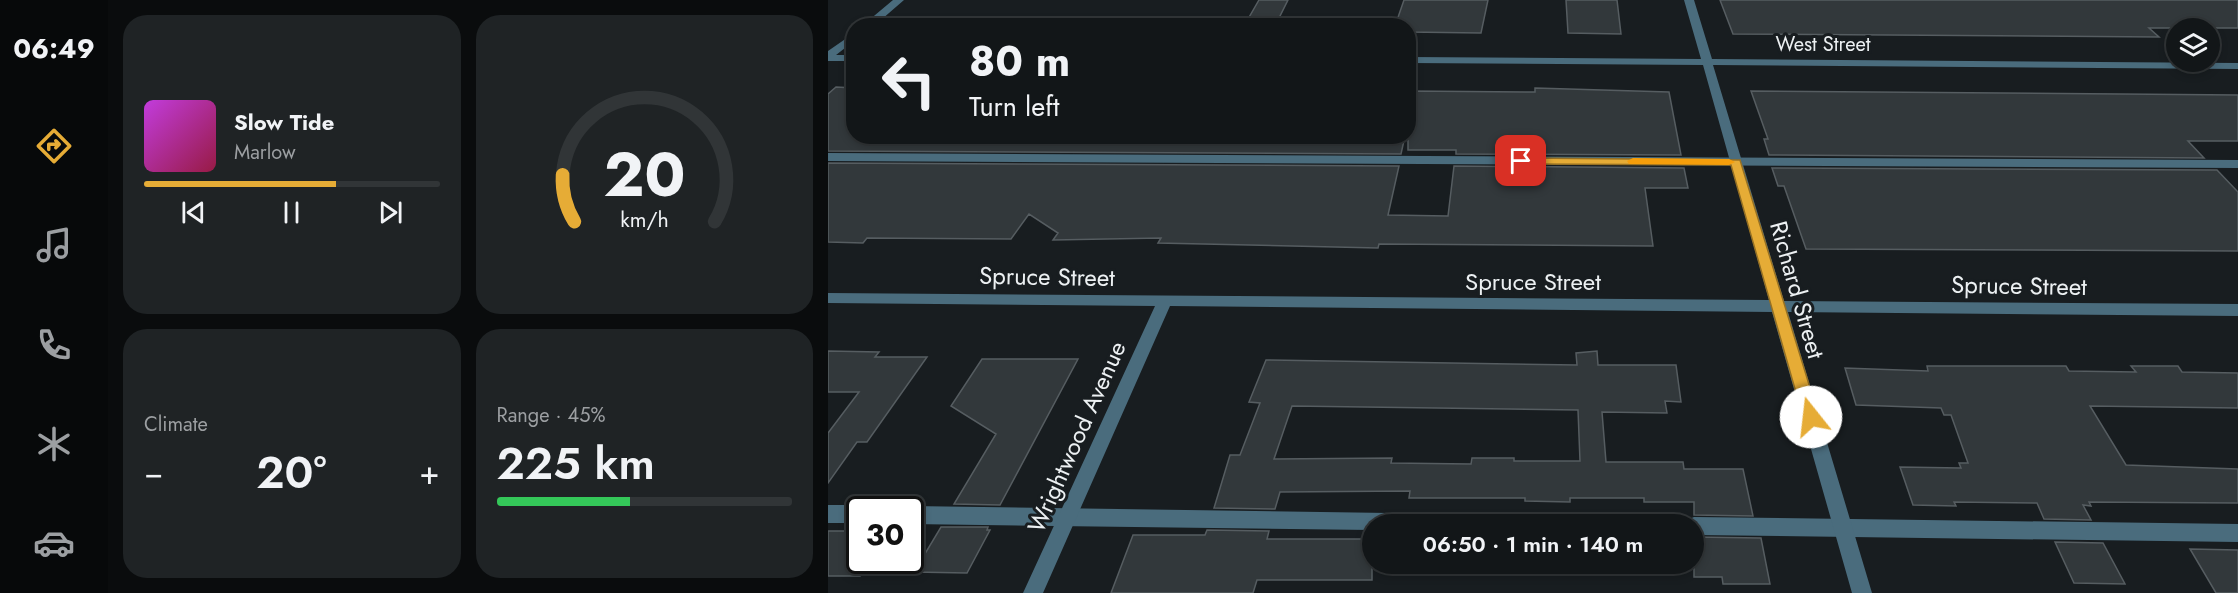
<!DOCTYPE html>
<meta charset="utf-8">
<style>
:root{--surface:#121618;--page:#1f2325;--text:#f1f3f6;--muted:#9c9fa2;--line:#313537;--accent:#e6ac36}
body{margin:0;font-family:Jost,sans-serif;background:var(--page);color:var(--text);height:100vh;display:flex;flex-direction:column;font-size:22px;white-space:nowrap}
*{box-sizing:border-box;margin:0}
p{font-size:20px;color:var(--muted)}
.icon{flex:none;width:33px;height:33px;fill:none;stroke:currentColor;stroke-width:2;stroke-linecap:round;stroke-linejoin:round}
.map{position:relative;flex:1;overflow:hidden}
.sheet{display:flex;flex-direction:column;gap:15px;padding:15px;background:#0a0c0d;width:720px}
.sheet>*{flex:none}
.top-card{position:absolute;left:18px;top:18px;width:570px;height:126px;border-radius:24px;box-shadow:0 3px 9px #0003,0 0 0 2px var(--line);background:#121618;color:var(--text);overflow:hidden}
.fabs{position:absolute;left:1338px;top:18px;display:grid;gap:12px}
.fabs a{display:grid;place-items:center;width:54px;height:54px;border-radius:50%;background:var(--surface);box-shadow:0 3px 9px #0003,0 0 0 2px var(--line);font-size:30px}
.speed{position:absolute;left:18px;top:496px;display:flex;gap:12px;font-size:30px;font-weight:700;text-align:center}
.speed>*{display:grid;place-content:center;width:78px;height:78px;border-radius:50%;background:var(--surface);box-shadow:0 3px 9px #0003,0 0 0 2px var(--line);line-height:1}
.speed .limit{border:3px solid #111;border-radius:9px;background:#fff;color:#111}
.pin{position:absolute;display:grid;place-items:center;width:51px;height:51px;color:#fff;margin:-26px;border-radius:12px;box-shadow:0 3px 9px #0006}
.me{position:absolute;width:66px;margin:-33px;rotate:344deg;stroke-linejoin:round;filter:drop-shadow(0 0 4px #0008)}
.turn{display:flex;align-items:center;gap:21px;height:126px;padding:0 24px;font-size:27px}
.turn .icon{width:78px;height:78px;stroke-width:2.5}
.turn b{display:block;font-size:42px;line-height:51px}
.big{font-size:45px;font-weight:600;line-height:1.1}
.sheet .widget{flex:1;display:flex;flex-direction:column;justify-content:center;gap:9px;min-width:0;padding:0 21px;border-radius:24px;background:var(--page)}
.sheet .dial{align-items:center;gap:0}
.dial svg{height:156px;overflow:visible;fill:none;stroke:var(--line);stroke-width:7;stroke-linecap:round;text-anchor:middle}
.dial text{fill:var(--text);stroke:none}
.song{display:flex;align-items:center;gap:18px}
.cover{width:72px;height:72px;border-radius:9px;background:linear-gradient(135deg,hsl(290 70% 55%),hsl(340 70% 35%))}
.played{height:6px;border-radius:3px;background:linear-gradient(90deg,var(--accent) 65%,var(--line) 65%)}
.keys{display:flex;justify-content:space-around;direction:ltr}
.heat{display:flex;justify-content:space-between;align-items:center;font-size:33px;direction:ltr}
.charge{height:9px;border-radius:4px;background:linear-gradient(90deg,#34c759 45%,var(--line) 0)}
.sheet .tiles{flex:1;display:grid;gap:15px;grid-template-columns:repeat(2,1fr)}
.trip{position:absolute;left:534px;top:514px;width:342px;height:60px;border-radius:30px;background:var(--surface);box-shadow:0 3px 9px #0003,0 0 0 2px var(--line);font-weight:600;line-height:60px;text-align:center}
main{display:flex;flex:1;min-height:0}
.tab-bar{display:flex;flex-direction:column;width:108px;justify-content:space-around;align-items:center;background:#07090a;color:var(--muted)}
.tab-bar .icon{width:42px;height:42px}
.tab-bar .selected{color:var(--accent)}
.tab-bar b{font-size:27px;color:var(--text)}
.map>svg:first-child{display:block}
.building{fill:#32383b;stroke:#565d61;stroke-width:1.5;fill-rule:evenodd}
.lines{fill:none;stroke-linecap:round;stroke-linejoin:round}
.lane{fill:#4a6c7d;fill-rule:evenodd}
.street{fill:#4a6c7d;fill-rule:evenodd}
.route{fill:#e6ac36;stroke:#967023;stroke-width:1.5}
.slow{fill:#f59e0b}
.labels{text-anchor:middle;stroke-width:6;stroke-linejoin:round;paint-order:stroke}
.far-street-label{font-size:20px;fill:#ecf0f2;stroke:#181d20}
.street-label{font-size:24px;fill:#ecf0f2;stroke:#181d20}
</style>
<main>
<nav class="tab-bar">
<b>06:49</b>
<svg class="icon selected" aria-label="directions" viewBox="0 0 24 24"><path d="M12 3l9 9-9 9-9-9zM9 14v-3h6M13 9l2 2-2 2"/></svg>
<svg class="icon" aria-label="music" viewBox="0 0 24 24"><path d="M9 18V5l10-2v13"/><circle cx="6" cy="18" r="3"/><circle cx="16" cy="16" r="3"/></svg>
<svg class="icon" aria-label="phone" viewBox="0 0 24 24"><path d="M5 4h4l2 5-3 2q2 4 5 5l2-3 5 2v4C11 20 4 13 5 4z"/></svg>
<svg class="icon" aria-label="climate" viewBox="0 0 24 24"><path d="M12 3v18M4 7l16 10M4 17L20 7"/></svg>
<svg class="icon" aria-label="car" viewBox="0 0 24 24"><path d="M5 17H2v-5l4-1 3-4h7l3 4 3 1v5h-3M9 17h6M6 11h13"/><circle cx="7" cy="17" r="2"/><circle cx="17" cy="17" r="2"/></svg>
</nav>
<section class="sheet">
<div class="tiles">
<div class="widget">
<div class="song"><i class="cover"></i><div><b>Slow Tide</b><p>Marlow</p></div></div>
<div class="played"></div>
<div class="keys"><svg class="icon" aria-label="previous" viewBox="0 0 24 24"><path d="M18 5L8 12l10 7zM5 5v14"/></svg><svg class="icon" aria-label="pause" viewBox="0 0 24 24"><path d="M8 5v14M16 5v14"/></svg><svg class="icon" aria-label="next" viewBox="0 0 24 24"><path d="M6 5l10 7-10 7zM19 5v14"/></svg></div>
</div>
<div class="widget dial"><svg viewBox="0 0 100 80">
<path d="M14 69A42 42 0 1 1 86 69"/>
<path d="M14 69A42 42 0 0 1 8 45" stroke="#e6ac36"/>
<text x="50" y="56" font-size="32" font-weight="700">20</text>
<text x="50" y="72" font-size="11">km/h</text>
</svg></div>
<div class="widget"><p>Climate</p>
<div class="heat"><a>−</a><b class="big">20°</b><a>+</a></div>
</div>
<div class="widget"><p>Range · 45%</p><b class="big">225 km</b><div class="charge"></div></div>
</div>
</section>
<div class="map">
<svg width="1410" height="593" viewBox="0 0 1410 593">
<rect width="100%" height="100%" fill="#181d20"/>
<path class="building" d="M431 0H460L447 26H416Z
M576 0H660L653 33 580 32V26H567Z
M738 0H789L793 34 740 33Z
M892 0H1410V28H1321L1331 37 905 34Z
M8 87 26 88V136H577L573 154 0 151V94Z
M707 88 841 92 853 155 628 154V150H580V91L707 92Z
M923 91 1410 95V141H1360L1376 158 941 155 936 139H940Z
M0 163 571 166 560 215 620 216 626 166 856 168 860 188H817L825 246 551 244 550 248 330 243 333 238 225 240 230 233 201 214 183 239 39 238 35 243 0 242Z
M944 168 1389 170 1410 192V251L978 249 956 186H950Z
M0 351 51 352 47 357H99L39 442H29L0 483V433L31 392H0Z
M769 351 770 365H848L853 402 837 401 839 413 774 412 778 462H855L856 469H915L925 516 866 515V502H816V498H742V502L697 501V498H581L582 491 452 492 447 509 386 508 402 455H412L432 403 421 402 438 360 749 365 748 353ZM464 406 750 410 752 461H686V458H644L643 464 563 463 564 458 446 459Z
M154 359H250L172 505 126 504 168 434 123 406Z
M1099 366H1238L1241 371 1308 372 1303 366H1350L1354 372 1410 373V408L1262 406 1298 465 1410 469V503L1261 502 1263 506 1255 505 1263 520 1216 519 1209 503 1126 502 1128 506 1085 505 1072 467 1133 468 1131 463H1140L1123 415H1116L1113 408 1028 405 1017 368 1100 371Z
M113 527H160L159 530H162L139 573 86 572Z
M379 530 441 531 439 539H544V580H429L425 593H283L305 535H377Z
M0 531H32V576H0Z
M866 537 933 538 942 584H895L894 577H866Z
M1227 542 1275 543 1297 584 1246 583Z
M1362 549 1410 550V593H1388Z"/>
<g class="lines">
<path class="lane" d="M0 153 1410 160V168L0 161Z
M0 505H32L40 510H32V523H0Z
M82 506 776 516 783 519 786 525H544V530L82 524V510H75Z
M866 517 1410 524V542L866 535V525H857L859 520Z"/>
<path class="street" d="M65 0H76L46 26H34Z
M856 0H866L884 59 1410 63V69L885 65 956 301 1410 304V316L960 312 1044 593H1024L944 312 342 306 215 593H195L327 306 0 303V293L941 300 875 65 580 63V57L873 59Z
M26 33V41L8 55H26V61H0V51Z"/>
</g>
<path class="route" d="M689 158 912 160 991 417 988 422H977L975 417 903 165 693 164 689 163Z"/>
<path class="slow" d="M805 158 901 159 907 162 901 165 801 164 799 161Z"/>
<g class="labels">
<g class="far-street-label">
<text x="995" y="51">West Street</text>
</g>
<g class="street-label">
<text transform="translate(219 277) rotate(1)" y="8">Spruce Street</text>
<text x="705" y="290">Spruce Street</text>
<text transform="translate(1191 286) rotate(1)" y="8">Spruce Street</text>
<text transform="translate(969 290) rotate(74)" y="8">Richard Street</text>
<text transform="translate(249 437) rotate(-66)" y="8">Wrightwood Avenue</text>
</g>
</g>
</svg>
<div class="fabs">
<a><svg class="icon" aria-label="layers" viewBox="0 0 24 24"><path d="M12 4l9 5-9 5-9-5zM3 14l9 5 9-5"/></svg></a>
</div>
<div class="speed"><div class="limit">30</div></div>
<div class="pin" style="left:693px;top:161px;background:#d93025"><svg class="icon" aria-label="arrive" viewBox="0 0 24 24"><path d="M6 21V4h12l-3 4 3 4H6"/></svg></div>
<svg class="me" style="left:983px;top:417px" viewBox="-20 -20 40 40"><circle r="19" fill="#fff"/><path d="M0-13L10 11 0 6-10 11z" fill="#e6ac36"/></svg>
<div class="trip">06:50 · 1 min · 140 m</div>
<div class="top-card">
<div class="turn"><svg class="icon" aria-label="left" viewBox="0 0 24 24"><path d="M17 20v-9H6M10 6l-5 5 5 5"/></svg><div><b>80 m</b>Turn left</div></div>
</div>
</div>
</main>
